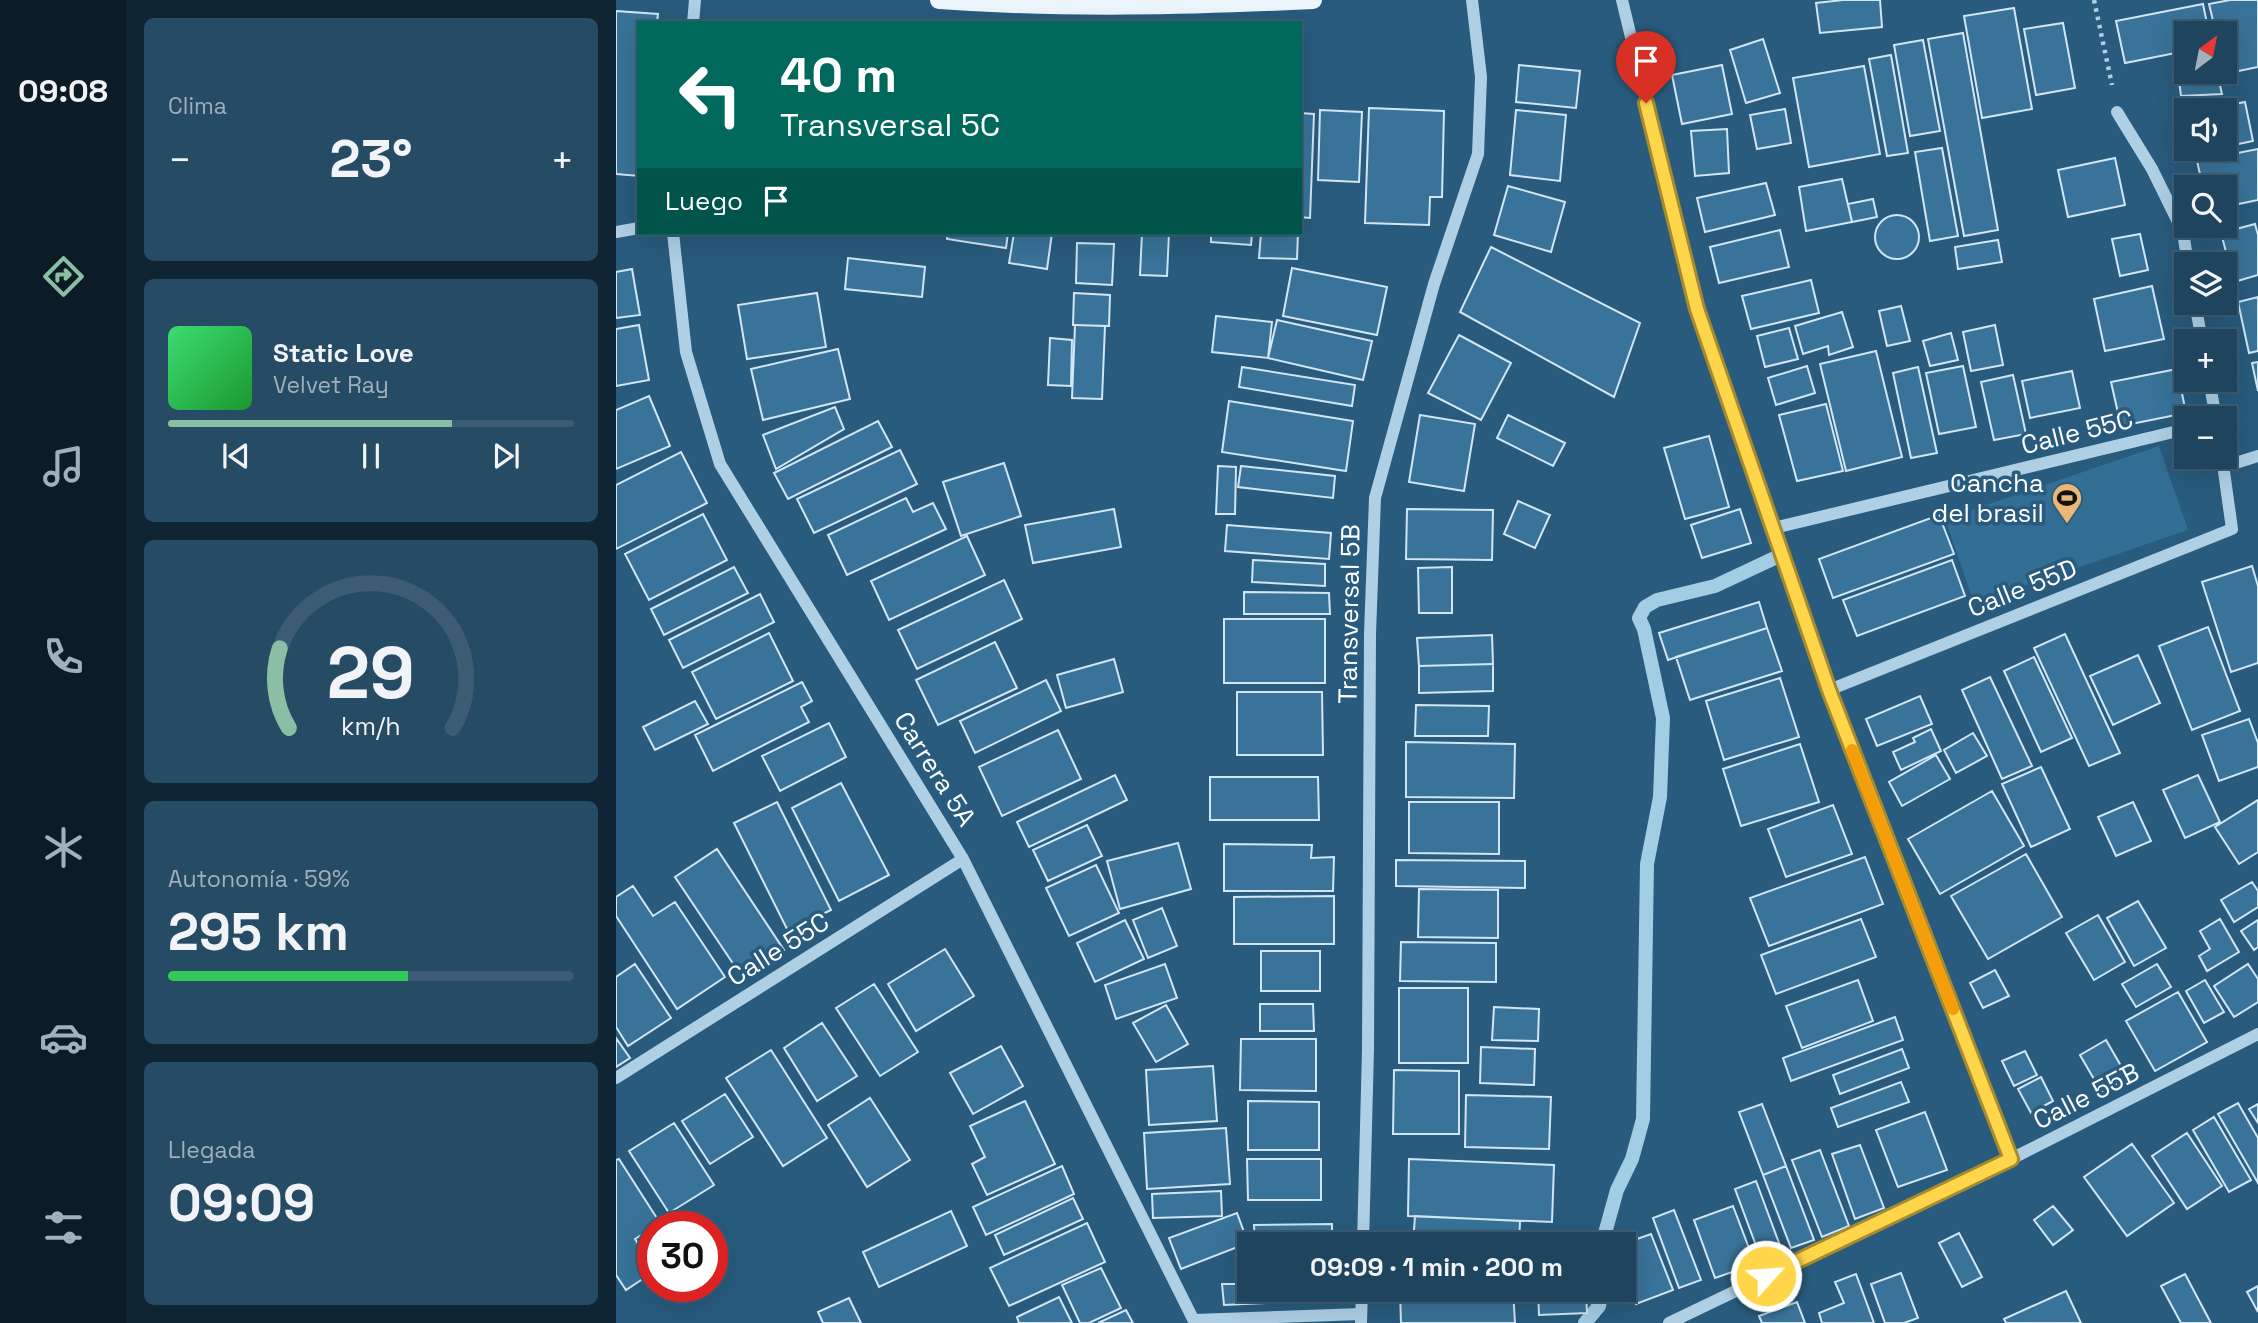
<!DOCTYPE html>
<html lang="es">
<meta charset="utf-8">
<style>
:root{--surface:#1e445e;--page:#264b64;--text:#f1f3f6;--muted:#a1b0bc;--line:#3c5c73;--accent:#8abfa5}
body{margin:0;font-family:"Space Grotesk",sans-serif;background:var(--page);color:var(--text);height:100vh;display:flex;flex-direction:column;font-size:26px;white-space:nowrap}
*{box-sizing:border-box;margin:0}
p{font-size:23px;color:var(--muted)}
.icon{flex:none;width:38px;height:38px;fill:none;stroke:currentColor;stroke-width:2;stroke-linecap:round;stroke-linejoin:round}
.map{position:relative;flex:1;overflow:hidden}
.details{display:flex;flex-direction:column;gap:18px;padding:18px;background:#102534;width:490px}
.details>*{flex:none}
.top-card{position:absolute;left:21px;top:21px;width:665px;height:214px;border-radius:0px;box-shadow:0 7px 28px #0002,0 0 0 2px var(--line);background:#00695c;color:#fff;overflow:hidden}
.needle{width:46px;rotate:32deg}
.controls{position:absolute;left:1558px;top:21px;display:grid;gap:14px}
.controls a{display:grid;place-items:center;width:63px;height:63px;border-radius:0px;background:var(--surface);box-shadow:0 7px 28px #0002,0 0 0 2px var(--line);font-size:35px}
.speed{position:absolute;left:21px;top:1211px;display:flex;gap:14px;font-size:35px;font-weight:700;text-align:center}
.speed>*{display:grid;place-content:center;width:91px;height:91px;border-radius:50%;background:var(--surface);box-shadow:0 7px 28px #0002,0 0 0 2px var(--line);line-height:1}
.speed .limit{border:10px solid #d22;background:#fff;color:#111}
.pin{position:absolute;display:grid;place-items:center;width:60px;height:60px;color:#fff;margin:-72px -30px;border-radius:50% 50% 50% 0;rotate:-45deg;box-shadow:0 0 7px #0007}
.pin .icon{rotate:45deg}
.me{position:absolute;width:77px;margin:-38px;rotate:64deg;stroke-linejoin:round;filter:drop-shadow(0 0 5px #0008)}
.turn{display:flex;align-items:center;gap:24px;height:147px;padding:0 28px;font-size:32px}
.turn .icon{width:91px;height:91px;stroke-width:2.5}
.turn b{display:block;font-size:49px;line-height:60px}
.then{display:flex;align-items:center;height:66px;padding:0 28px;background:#0003;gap:14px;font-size:26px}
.big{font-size:52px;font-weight:600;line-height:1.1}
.details .tile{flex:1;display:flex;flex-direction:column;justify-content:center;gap:10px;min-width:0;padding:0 24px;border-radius:10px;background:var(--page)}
.details .dial{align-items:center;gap:0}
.dial svg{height:182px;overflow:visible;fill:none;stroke:var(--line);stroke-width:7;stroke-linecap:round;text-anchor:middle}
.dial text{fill:var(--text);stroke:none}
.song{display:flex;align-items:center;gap:21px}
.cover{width:84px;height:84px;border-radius:10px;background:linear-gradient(135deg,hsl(140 70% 55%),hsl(130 70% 35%))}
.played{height:7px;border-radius:4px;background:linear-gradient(90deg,var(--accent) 70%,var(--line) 70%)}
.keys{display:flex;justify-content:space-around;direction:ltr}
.heat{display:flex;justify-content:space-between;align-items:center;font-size:38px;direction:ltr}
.charge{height:10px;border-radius:5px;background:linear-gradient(90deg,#34c759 59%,var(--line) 0)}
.trip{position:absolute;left:621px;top:1232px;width:399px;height:70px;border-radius:0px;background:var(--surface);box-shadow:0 7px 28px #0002,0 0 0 2px var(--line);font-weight:600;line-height:70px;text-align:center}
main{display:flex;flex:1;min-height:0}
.tab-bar{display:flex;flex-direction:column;width:126px;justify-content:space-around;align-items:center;background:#0c1b26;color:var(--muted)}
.tab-bar .icon{width:49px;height:49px}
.tab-bar .active{color:var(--accent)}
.tab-bar b{font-size:32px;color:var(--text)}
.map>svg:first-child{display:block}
.green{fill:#336e94}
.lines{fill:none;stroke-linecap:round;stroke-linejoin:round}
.stream{stroke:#a3cce5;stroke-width:14}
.building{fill:#397399;stroke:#d1e6f4;stroke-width:2}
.path{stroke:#aecfe4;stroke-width:4.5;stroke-dasharray:3.5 5;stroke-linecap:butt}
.minor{stroke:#aecfe4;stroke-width:12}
.major{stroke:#eef6fd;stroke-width:18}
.route-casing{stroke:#a68a30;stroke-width:18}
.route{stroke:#ffd54a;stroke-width:12}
.slow{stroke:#f59e0b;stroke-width:12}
.labels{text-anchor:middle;stroke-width:7;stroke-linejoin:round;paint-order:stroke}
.street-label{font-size:26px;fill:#fff;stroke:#285b7d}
.poi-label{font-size:26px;fill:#fff;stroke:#285b7d;text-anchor:end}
</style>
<main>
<nav class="tab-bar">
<b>09:08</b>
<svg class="icon active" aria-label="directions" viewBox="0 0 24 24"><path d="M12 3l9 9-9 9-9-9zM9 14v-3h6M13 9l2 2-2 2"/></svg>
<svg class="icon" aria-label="music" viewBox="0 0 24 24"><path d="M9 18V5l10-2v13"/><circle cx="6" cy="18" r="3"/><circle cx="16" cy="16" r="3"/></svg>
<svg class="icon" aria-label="phone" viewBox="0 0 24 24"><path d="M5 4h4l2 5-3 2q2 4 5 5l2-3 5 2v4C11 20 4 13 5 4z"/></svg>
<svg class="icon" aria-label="climate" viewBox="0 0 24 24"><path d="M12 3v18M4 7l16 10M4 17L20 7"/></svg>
<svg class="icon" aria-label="car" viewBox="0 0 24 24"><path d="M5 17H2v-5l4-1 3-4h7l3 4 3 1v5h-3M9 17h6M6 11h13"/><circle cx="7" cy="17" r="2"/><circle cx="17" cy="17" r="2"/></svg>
<svg class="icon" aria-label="filters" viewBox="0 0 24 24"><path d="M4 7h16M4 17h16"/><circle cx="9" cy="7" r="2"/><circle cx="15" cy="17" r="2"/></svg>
</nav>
<section class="details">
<div class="tile"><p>Clima</p>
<div class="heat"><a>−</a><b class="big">23°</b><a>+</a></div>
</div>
<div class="tile">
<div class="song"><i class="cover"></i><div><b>Static Love</b><p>Velvet Ray</p></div></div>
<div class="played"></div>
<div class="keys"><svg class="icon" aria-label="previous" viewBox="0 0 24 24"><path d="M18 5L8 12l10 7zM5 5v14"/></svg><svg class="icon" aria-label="pause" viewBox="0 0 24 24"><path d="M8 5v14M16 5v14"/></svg><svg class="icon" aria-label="next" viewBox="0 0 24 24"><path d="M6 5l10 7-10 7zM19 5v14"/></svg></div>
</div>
<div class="tile dial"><svg viewBox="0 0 100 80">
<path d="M14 69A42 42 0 1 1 86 69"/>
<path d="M14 69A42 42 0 0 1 10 34" stroke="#8abfa5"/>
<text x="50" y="56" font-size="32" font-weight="700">29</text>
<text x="50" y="72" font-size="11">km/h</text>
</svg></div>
<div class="tile"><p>Autonomía · 59%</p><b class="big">295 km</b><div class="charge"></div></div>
<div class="tile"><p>Llegada</p><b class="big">09:09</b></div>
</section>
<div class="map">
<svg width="1642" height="1323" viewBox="0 0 1642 1323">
<rect width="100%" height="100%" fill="#285b7d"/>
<path class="green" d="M1543 446 1572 530 1358 603 1329 519Z"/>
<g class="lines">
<path class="stream" d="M986 1244 1001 1190 1016 1159 1027 1119 1031 864 1044 797 1047 718 1028 629 1023 618 1029 607 1041 600 1099 586 1167 554
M969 1323 983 1306 986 1290"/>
</g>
<path class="building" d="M1227 0H1264L1266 27 1204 33 1200 3Z
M1614 0H1642V67L1608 74V33H1600L1593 4Z
M1587 4 1593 33H1570V51L1509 63 1500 21Z
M1398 8 1416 109 1366 118 1348 16Z
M0 11 42 14 41 23H23V176L0 174Z
M1447 23 1459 88 1420 95 1408 29Z
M1347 33 1382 230 1348 236 1312 39Z
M1147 39 1164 93 1130 103 1114 50Z
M1307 40 1324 131 1294 136 1278 45Z
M1275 55 1292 153 1271 156 1253 59Z
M1570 57V72H1601L1606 94 1565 96 1560 58Z
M903 65 964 71 960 108 900 102Z
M1106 65 1116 114 1066 124 1056 75Z
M1248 66 1264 154 1193 167 1177 78Z
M1629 102 1637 141 1608 147V110H1588Z
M753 108 828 111 826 197H814L813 225 749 223Z
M1169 109 1175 143 1141 149 1134 115Z
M704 110 746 112 743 182 702 180Z
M900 110 950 115 944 181 894 175Z
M684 113 698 114 694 218 684 217Z
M1111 129 1113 173 1079 176 1075 131Z
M1326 148 1342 236 1314 241 1299 152Z
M1578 149H1602L1579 154Z
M1642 149V200L1608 207V187H1587L1581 161Z
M1499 158 1509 205 1452 217 1442 170Z
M1226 179 1236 222 1190 231 1183 187Z
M1150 183 1159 215 1089 232 1081 198Z
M892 186 949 202 935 252 878 235Z
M1257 199 1261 217 1236 222 1232 204Z
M1259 237a22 22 0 1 1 44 0a22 22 0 1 1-44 0Z
M1639 224 1642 235V275L1618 282 1605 233Z
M1164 230 1173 267 1103 283 1094 247Z
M332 233H392L390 248 331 239Z
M398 233H436L431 269 393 263Z
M496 233H521V236L496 235Z
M526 233H553L551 276 524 275Z
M595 233H636L635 245 595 242Z
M645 233H682L681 259 643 258Z
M1524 234 1532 270 1504 276 1496 239Z
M1382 240 1386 262 1342 269 1339 247Z
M461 243 498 244 496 285 460 283Z
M875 247 1024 323 998 397 844 312Z
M232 258 309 267 306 297 229 289Z
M676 268 771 287 761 335 667 316Z
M16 269 24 315 0 318V272Z
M1195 280 1203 313 1135 329 1126 296Z
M1536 286 1548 339 1489 351 1478 299Z
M201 293 210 347 131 359 122 305Z
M458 293 494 295 493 326 457 325Z
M1642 297V351L1633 353 1622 302Z
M1285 306 1294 341 1271 346 1263 311Z
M1226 312 1237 347 1213 355 1212 346 1187 354 1179 326Z
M600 316 656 322 652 358 596 352Z
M661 320 756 341 747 380 652 358Z
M23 325 33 380 0 386V329Z
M459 325 489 326 486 399 456 398Z
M1379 325 1387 365 1355 371 1347 332Z
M1173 328 1182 359 1149 367 1141 336Z
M1335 333 1342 360 1314 366 1307 341Z
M843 335 895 363 865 420 812 393Z
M434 338 456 340 455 386 432 385Z
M222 349 234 399 147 420 135 369Z
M1260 351 1286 457 1230 471 1204 364Z
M1642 362V391L1636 363Z
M1191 366 1199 393 1160 405 1152 378Z
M1347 366 1360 427 1323 434 1310 373Z
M626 367 739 385 736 406 623 387Z
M1302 367 1321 453 1295 458 1277 373Z
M1561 369 1570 413 1505 426 1495 382Z
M1456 371 1464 408 1414 418 1406 381Z
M1397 375 1410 434 1378 440 1365 382Z
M33 396 54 446 0 469V410Z
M613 401 737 421 730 471 606 452Z
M1210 404 1227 471 1181 481 1163 415Z
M219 407 228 429 160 469 147 435Z
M804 415 859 424 848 491 793 482Z
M892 415 949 443 937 466 881 438Z
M262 421 276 447 172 499 158 473Z
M1093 436 1113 507 1069 519 1048 448Z
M284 450 301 484 198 533 181 499Z
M65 452 91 503 0 549V485Z
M388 463 405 516 345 536 327 482Z
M602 466 620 467 619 514H600Z
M625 466 719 476 717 498 622 487Z
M290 498 297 512 317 503 330 529 231 575 212 535Z
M902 501 934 515 919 548 888 534Z
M498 509 505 547 417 563 409 525Z
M791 509 877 510 876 560 790 559Z
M1124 509 1135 543 1086 558 1075 525Z
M87 514 111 560 33 600 9 554Z
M1323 515 1338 554 1217 598 1203 559Z
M611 525 715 533 713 559 609 551Z
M351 536 369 575 273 620 255 581Z
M637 560 709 564V586L636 582Z
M1336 560 1349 596 1241 636 1227 600Z
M1636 566 1642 586V663L1615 672 1586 582Z
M118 567 132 593 48 635 35 609Z
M836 567V613H803L802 568Z
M388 580 406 619 301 669 282 630Z
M628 592 713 593 714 614H628Z
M144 594 158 622 67 668 53 640Z
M1143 602 1151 628 1052 660 1043 633Z
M608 619H709V683H608Z
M1592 627 1624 711 1576 730 1543 646Z
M1151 628 1166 671 1074 700 1060 657Z
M153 633 177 681 100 719 76 672Z
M1449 634 1504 753 1473 766 1418 648Z
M876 635 877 664 803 666 801 638Z
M379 642 401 688 322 725 300 680Z
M1522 655 1544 703 1497 725 1474 676Z
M1418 657 1456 738 1425 752 1388 671Z
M498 659 507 692 450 708 441 675Z
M877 664V691L803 693V666Z
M1374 677 1416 766 1386 779 1346 690Z
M1164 678 1183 737 1108 760 1090 701Z
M430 680 445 711 359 753 344 721Z
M186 682 196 701 185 707 193 722 97 771 79 735Z
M621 692H706L707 755H621Z
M1304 696 1316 724 1261 746 1250 719Z
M79 701 92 724 39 750 27 727Z
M800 705 873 706 872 736H799Z
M1633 719 1642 743V767L1603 781 1586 735Z
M213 723 230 757 164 791 146 756Z
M1315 729 1325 751 1285 770 1277 752 1299 742 1297 738Z
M442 730 465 779 386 816 363 767Z
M1357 733 1371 756 1340 773 1328 750Z
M790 742 899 744 898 798 790 797Z
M1184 744 1203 802 1125 826 1107 769Z
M1320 755 1334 779 1286 806 1273 782Z
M1425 767 1454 829 1415 847 1386 784Z
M499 775 511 800 413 847 401 822Z
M1582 775 1604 822 1569 838 1547 790Z
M594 777H702L703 820H594Z
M225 783 273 875 223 901 176 808Z
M1376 791 1408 846 1324 894 1292 839Z
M1642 800V852L1623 864 1599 827Z
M161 802 215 910 172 931 118 823Z
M793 802H883V854L793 853Z
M1517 802 1535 841 1500 856 1482 817Z
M1217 805 1236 854 1170 877 1152 829Z
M471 825 486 856 432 881 417 850Z
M562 843 575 889 504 909 491 861Z
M608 844 696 845 695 858 718 857 717 891H608Z
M101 849 168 950 126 977 59 877Z
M1410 854 1446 917 1372 959 1335 896Z
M1249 857 1267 904 1153 946 1134 898Z
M780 860 909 861V888L780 886Z
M480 865 503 913 453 936 430 888Z
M1636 882 1642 891V907L1618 922 1605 900Z
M17 886 37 916 59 902 109 977 61 1009 0 916V897Z
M803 889 882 890V938L802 937Z
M718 896V944H618V897Z
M1522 901 1550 948 1518 966 1491 918Z
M546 908 561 946 532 958 517 920Z
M1482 915 1509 962 1478 980 1450 933Z
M1245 919 1260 957 1160 994 1145 955Z
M1604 919 1623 952 1591 971 1583 956 1594 949 1584 931Z
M509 920 528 959 479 982 461 943Z
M1642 920V947L1638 950 1625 931Z
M785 942 880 943V982L784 981Z
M329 949 358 996 300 1031 272 984Z
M645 951H704V991H645Z
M19 964 55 1018 12 1046 0 1027V977Z
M549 964 561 998 500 1019 489 985Z
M1541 964 1555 987 1520 1007 1506 984Z
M1632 964 1642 979V1002L1618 1017 1598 986Z
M1379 970 1393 996 1367 1008 1354 983Z
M1242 980 1257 1021 1186 1048 1170 1006Z
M1589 980 1608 1012 1588 1023 1570 991Z
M258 984 302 1052 264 1076 220 1008Z
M783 988H852V1063H783Z
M1562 992 1591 1042 1539 1071 1510 1021Z
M644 1004H697L698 1031H644Z
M550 1005 572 1044 540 1062 517 1023Z
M878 1007 923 1009 922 1041 876 1040Z
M1279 1017 1287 1040 1175 1081 1167 1058Z
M206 1023 241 1076 201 1101 168 1048Z
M0 1038 14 1058 0 1067Z
M625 1039H700V1091L624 1090Z
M1490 1040 1512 1078 1486 1093 1464 1055Z
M385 1046 407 1086 357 1114 334 1073Z
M865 1047 919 1049 918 1085 864 1083Z
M1286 1049 1293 1068 1224 1094 1217 1075Z
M155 1050 211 1138 167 1166 110 1078Z
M1409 1051 1421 1075 1398 1086 1386 1061Z
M597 1066 601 1121 533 1125 530 1070Z
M778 1070 843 1071V1134H777Z
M1425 1077 1437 1101 1415 1113 1402 1089Z
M1285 1082 1293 1102 1222 1127 1215 1108Z
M109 1094 137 1137 94 1164 66 1121Z
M850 1095 935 1097 933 1149 849 1147Z
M254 1098 294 1160 251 1187 212 1125Z
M409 1101 439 1164 371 1195 356 1164 369 1157 354 1126Z
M632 1101 703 1102V1150H632Z
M1622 1103 1642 1138V1183L1602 1114Z
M1146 1104 1170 1166 1147 1175 1123 1112Z
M1642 1104V1123L1633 1109Z
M1309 1112 1331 1170 1282 1187 1260 1130Z
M1598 1117 1635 1180 1613 1192 1577 1130Z
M58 1123 98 1185 53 1213 13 1151Z
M610 1128 614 1184 531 1189 528 1133Z
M1571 1133 1606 1186 1571 1209 1536 1156Z
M1516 1144 1558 1203 1511 1236 1468 1177Z
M1244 1145 1268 1208 1239 1219 1216 1154Z
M1204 1150 1233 1226 1206 1237 1176 1160Z
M3 1159 44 1223 19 1239 37 1267V1272L10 1290 0 1275V1160Z
M631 1159H705V1200H632Z
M793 1159 938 1165 936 1222 792 1216Z
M446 1166 458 1194 370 1235 357 1207Z
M1170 1166 1198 1240 1175 1248 1147 1175Z
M1140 1181 1166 1251 1145 1259 1119 1189Z
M605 1191 606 1216 537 1218 536 1194Z
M457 1198 467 1219 388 1255 379 1235Z
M1117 1206 1139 1264 1099 1278 1078 1220Z
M1437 1206 1457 1230 1437 1245 1418 1220Z
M1058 1210 1085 1280 1063 1288 1037 1218Z
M335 1211 351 1246 263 1287 247 1252Z
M621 1213 632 1243 565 1269 553 1238Z
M799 1216 904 1221 903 1244H797Z
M471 1223 489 1262 393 1306 374 1268Z
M716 1224V1244H639L638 1225Z
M1343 1233 1366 1277 1346 1287 1323 1243Z
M1035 1234 1057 1290 1020 1304 1008 1272 1007 1244Z
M631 1251H634V1276H632Z
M485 1268 505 1308 473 1323H464L446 1285Z
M1285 1273 1302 1318 1288 1323H1269L1255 1284Z
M1240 1274 1258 1323H1206L1203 1313 1228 1303 1219 1282Z
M1569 1274 1595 1323H1565L1545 1286Z
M606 1284H634V1290H695L697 1301 608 1305Z
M1642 1286V1312L1631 1292Z
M784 1290H897L899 1323H785Z
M922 1290H970L971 1313 923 1315Z
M1450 1291 1465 1323H1390L1388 1319Z
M443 1297 456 1323H403L401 1317Z
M233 1298 245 1323H207L202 1312Z
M1181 1302 1189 1323H1146L1143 1316Z
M510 1310 517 1323H482Z"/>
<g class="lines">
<path class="path" d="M1478 0 1496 85"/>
<path class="minor" d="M1006 0 1081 309 1213 690 1395 1159
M77 23 79 0
M1501 112 1536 169 1567 232 1572 264
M0 232 23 228
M57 233 70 352 104 464 347 859 579 1323
M1579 303 1586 341
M1593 380 1600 418
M1607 467 1642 456
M1158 528 1570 429
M1213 690 1616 529 1606 457
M0 1078 347 859
M747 1244 752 1049 754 634 759 498 818 284 862 154 865 77 856 0
M578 1320 745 1314
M745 1323 746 1290
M1053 1323 1395 1159 1642 1034"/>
<path class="major" d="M323 0C448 9 573 6 697 0"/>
</g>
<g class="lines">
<g class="route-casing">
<path id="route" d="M1030 103 1081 309 1213 690 1395 1159 1150 1276"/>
</g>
<use href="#route" class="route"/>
<path class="slow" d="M1236 750 1337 1009"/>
</g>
<defs>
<g id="stadium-pin" transform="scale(1.575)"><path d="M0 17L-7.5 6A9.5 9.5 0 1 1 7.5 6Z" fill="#ecb675" stroke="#285b7d"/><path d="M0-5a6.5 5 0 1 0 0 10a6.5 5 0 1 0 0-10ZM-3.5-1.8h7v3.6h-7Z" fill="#111"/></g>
</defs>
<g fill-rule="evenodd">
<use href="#stadium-pin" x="1451" y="498"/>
</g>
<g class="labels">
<g class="street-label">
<text transform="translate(1461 432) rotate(-14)" y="9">Calle 55C</text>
<text transform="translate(1406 588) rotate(-22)" y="9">Calle 55D</text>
<text transform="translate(733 614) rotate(-89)" y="9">Transversal 5B</text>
<text transform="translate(319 769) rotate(58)" y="9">Carrera 5A</text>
<text transform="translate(162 949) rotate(-32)" y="9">Calle 55C</text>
<text transform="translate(1470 1096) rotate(-27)" y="9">Calle 55B</text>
</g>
<g class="poi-label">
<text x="1428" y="492">Cancha<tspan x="1428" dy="30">del brasil</tspan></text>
</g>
</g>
</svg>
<div class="controls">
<a><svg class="needle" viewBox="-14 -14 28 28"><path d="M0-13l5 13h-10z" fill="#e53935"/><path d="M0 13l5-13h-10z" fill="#a1b0bc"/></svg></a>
<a><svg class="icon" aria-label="sound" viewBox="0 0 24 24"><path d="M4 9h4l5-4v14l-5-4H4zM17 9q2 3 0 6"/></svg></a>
<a><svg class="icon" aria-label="search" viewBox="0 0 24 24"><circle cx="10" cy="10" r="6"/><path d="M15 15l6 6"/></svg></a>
<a><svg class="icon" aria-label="layers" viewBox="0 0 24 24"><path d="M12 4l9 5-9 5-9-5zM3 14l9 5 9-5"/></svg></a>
<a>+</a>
<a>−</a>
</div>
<div class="speed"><div class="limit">30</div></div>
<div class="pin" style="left:1030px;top:103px;background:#d93025"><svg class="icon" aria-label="arrive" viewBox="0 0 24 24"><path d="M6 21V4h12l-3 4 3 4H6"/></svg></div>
<svg class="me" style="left:1150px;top:1276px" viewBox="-20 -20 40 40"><circle r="17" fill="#ffd54a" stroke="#fff" stroke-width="3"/><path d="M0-11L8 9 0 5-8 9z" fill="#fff"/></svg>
<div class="trip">09:09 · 1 min · 200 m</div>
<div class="top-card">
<div class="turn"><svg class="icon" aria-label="left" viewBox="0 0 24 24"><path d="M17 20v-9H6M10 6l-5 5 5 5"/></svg><div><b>40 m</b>Transversal 5C</div></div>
<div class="then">Luego<svg class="icon" aria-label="arrive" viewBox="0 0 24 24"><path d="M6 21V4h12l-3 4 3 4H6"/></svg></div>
</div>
</div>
</main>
